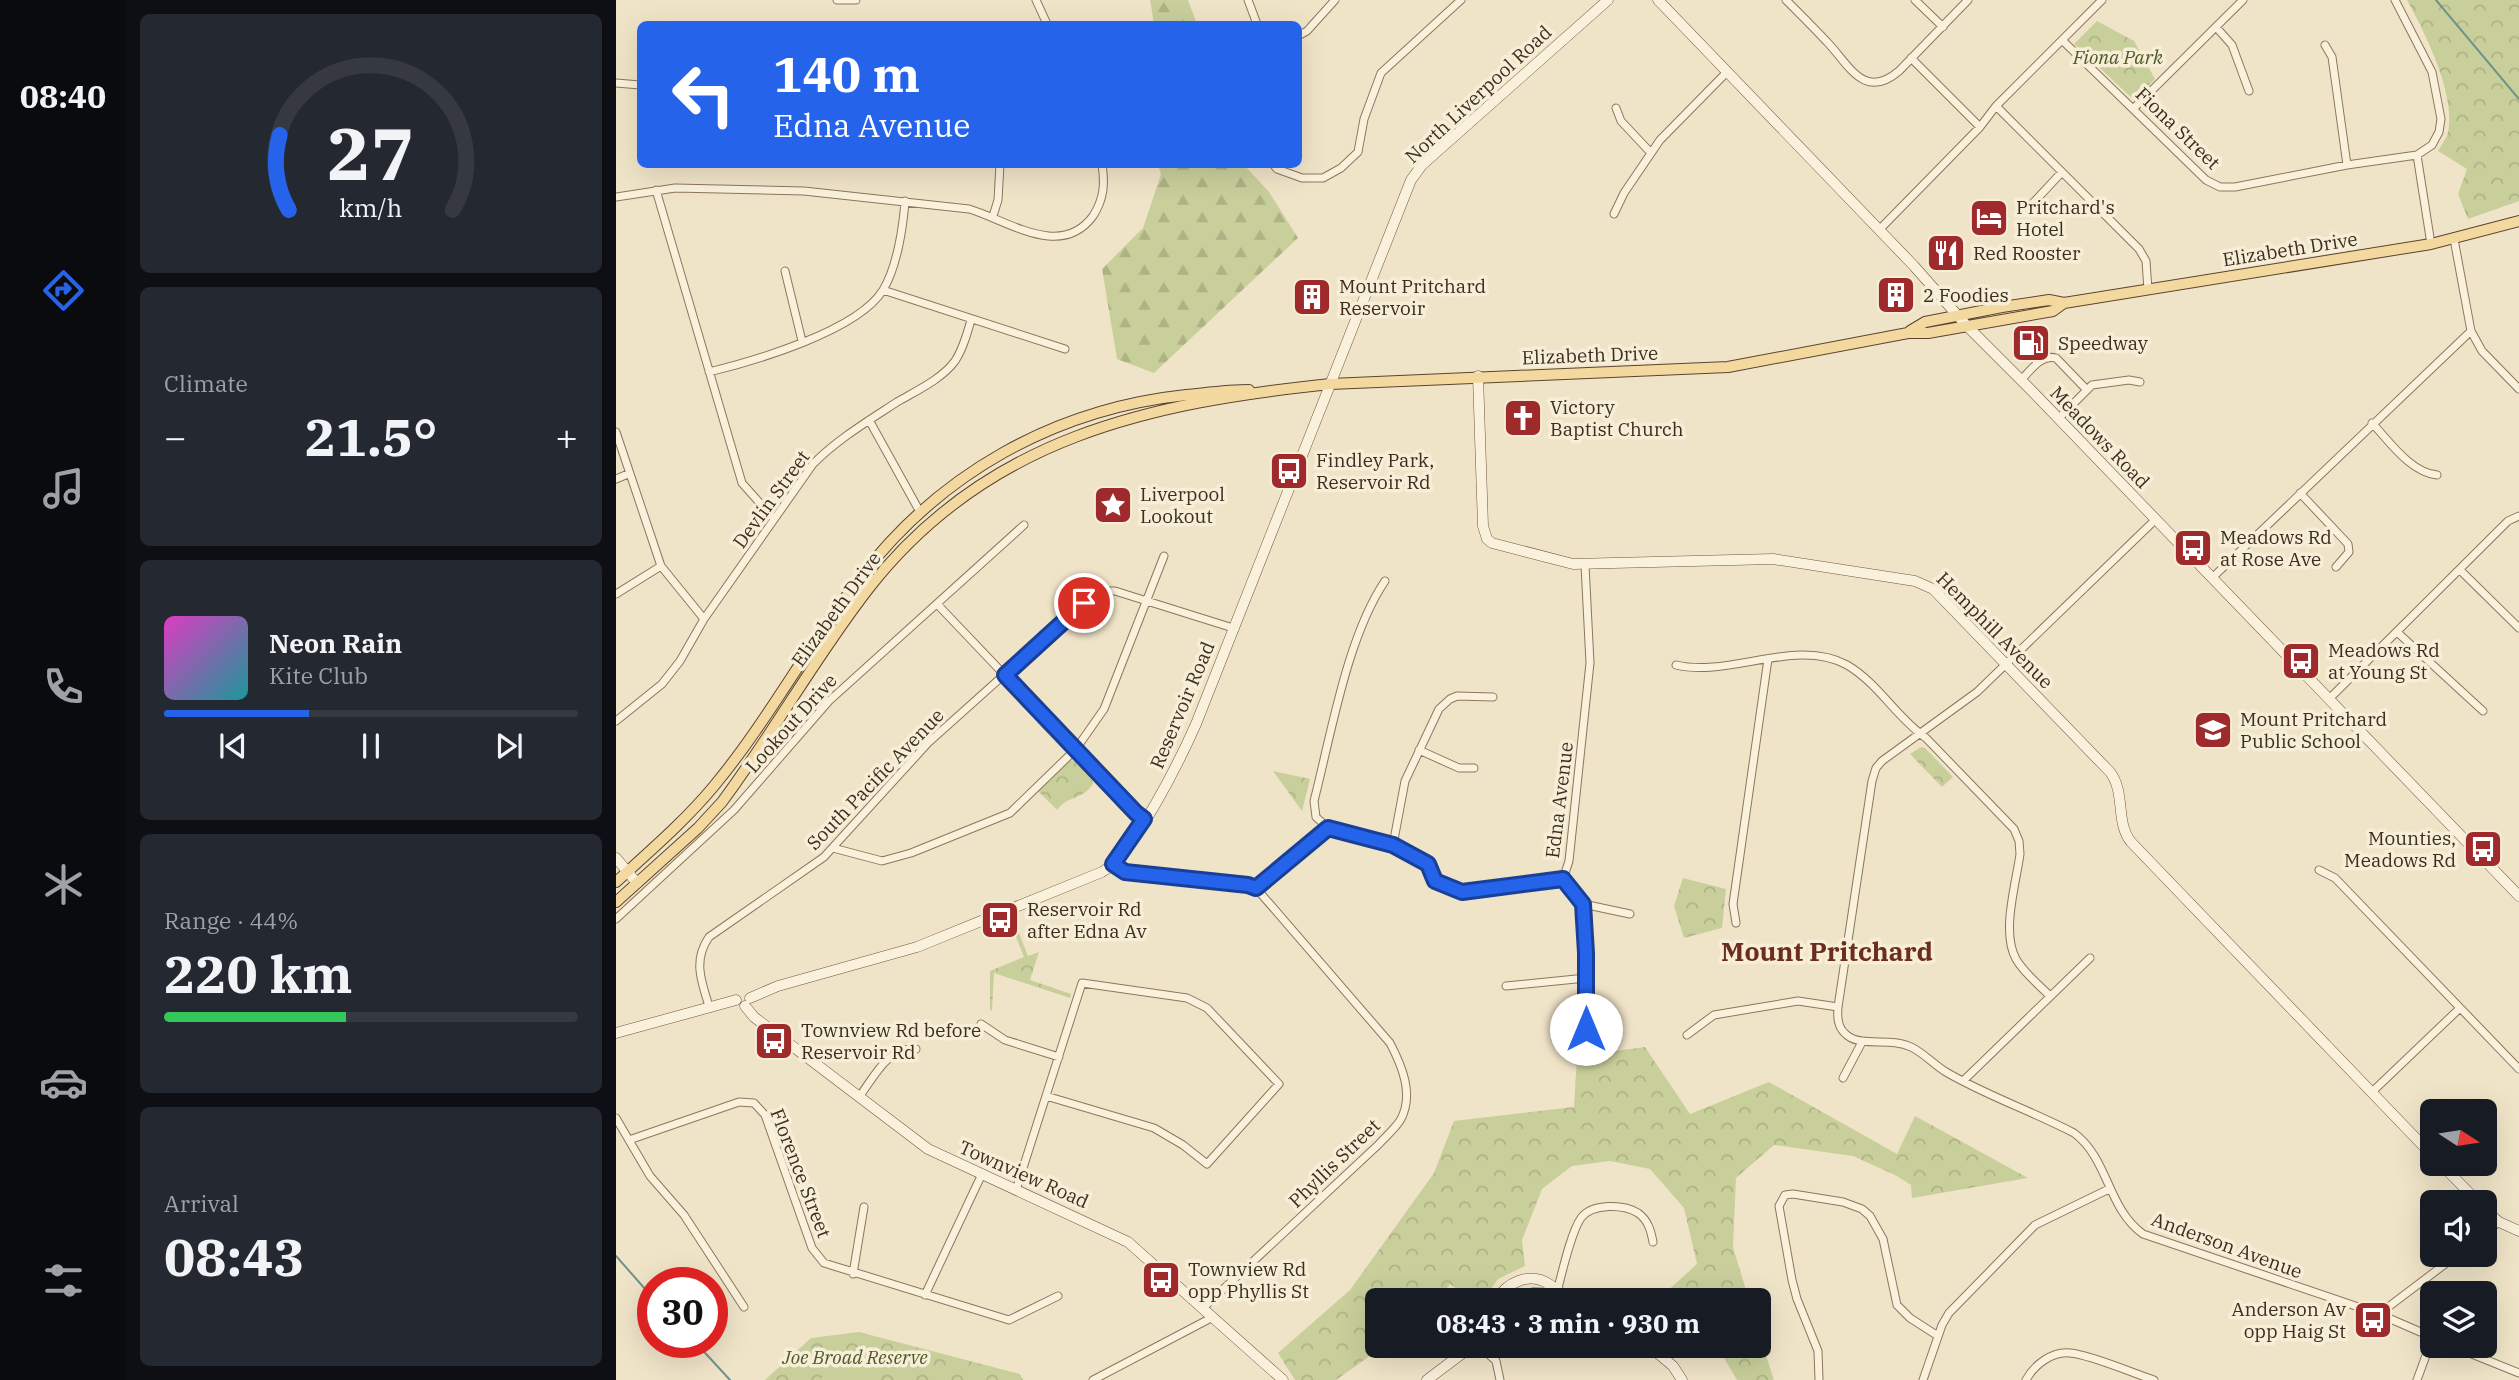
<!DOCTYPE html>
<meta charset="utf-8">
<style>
:root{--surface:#171b24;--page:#242831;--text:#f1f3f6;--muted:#9ea1a6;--line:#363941;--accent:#2563eb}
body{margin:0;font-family:"IBM Plex Serif",serif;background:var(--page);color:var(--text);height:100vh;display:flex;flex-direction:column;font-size:26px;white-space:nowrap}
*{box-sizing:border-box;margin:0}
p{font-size:23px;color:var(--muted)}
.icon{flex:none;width:38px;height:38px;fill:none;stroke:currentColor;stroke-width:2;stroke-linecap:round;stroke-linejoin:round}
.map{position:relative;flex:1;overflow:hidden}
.side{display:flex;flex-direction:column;gap:14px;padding:14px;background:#0d0f14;width:490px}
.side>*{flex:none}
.guide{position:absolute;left:21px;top:21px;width:665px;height:147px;border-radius:10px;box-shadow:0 7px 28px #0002;background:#2563eb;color:#fff;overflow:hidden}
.needle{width:46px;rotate:102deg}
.fabs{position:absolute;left:1804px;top:1099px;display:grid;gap:14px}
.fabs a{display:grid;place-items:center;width:77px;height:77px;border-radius:10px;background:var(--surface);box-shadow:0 7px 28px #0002;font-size:35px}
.speed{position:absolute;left:21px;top:1267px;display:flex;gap:14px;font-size:35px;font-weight:700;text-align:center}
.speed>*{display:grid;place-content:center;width:91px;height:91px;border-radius:50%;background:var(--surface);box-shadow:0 7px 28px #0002;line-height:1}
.speed .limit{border:10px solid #d22;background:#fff;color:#111}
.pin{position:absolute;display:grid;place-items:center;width:60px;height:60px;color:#fff;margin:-30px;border:4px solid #fff;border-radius:50%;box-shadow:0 2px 7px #0007}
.me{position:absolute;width:77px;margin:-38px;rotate:0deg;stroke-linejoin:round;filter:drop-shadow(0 0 5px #0008)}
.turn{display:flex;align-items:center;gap:24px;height:147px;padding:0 21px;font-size:32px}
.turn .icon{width:91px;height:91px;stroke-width:2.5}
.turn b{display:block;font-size:49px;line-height:60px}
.big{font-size:52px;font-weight:700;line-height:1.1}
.side .tile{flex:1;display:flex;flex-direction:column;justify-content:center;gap:10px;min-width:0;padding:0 24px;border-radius:10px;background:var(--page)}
.side .dial{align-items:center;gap:0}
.dial svg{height:182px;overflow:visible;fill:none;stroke:var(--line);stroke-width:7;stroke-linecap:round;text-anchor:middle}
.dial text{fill:var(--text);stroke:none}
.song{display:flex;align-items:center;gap:21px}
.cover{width:84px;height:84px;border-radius:10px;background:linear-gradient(135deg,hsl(310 70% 55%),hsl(180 70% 35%))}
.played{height:7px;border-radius:4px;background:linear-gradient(90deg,var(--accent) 35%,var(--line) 35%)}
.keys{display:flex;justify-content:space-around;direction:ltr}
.heat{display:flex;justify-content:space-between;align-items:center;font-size:38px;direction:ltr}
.charge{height:10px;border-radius:5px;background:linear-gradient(90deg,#34c759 44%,var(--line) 0)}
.trip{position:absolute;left:749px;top:1288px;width:406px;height:70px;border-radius:10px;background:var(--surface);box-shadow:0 7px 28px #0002;font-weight:700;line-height:70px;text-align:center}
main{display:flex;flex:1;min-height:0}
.dock{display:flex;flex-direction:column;width:126px;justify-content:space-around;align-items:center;background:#090b0e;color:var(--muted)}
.dock .icon{width:49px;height:49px}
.dock .active{color:var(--accent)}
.dock b{font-size:32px;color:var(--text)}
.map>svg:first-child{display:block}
.forest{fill:url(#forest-firs)}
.park{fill:url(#park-crowns)}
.garden{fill:#c9cf9b}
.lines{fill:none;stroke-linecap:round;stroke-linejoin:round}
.stream{stroke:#6f938a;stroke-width:2}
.street-casing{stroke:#8d765c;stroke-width:9}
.secondary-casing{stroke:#6f573f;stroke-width:11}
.primary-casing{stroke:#5b4430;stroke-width:12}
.street{stroke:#faf1dc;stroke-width:7}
.secondary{stroke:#faf1dc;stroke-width:10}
.primary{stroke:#f3d9a0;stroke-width:10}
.route-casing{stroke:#184099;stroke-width:18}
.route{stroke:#2563eb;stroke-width:12}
.labels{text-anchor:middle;stroke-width:7;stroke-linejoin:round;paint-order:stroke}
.park-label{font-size:19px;font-style:italic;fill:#4d5a26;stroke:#f7eed8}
.street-label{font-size:19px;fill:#3d2e20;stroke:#f7eed8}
.poi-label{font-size:19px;fill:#3d2e20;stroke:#f7eed8;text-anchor:start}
.district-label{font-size:26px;font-weight:bold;fill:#6b2e1e;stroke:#f7eed8}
</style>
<main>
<nav class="dock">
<b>08:40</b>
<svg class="icon active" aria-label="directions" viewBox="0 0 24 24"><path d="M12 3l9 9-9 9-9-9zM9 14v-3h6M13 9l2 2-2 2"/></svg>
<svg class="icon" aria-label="music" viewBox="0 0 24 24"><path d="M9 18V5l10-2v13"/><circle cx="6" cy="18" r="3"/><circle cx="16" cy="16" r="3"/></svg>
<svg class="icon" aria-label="phone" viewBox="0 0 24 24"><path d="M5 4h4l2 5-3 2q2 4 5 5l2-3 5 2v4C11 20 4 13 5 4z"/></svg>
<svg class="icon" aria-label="climate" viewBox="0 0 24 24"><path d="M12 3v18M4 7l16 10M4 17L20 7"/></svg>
<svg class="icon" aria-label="car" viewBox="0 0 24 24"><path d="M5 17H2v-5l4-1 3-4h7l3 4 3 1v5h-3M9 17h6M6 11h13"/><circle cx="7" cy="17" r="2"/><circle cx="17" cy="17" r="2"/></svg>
<svg class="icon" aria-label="filters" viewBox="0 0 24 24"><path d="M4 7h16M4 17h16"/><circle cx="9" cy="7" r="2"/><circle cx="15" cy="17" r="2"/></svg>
</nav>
<section class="side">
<div class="tile dial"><svg viewBox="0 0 100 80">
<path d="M14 69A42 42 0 1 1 86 69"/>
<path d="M14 69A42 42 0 0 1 10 36" stroke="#2563eb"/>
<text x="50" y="56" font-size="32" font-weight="700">27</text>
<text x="50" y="72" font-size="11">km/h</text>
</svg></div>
<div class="tile"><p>Climate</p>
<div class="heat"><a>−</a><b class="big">21.5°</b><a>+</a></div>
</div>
<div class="tile">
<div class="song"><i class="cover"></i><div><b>Neon Rain</b><p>Kite Club</p></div></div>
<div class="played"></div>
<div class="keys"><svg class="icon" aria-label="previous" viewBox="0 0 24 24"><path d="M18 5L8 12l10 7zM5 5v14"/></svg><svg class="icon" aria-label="pause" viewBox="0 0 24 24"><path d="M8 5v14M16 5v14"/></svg><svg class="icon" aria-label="next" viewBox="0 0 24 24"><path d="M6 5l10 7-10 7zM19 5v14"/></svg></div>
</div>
<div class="tile"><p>Range · 44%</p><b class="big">220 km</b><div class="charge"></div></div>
<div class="tile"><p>Arrival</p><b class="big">08:43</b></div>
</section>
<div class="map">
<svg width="1903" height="1380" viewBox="0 0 1903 1380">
<defs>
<pattern id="forest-firs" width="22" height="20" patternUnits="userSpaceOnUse" patternTransform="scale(1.75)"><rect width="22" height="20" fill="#c9cf9b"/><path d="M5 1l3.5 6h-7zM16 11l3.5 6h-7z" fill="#aeb285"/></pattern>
<pattern id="park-crowns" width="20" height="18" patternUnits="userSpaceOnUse" patternTransform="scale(1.75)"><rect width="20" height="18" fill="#c9cf9b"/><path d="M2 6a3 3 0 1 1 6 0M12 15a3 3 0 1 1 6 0" fill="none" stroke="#aeb285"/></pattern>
</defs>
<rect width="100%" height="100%" fill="#f0e4c8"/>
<path class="forest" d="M534 0H572L581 24H538Z
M542 165H628L653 192 682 238 538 373 501 359 486 269 527 228 545 174Z"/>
<path class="park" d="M1791 0H1903V201L1852 219 1842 194 1851 169 1822 151C1825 145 1831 138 1832 132 1840 94 1809 33 1791 0Z
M1481 21 1518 41 1539 79 1518 100 1458 44Z
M1305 747 1309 748 1337 777 1326 787 1294 754Z
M452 760 458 761 476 780 477 784C465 801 452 795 441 810L420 789Z
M657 771 694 779 686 811Z
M1067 878 1110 889 1106 928 1068 938 1058 906Z
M396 916 412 956 423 952 414 980 455 994 454 998 378 973 376 1011 374 1010V971L408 957 392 917Z
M1029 1047 1074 1114 1153 1082 1281 1154 1299 1116 1412 1178 1296 1198 1295 1185 1279 1175 1237 1156 1158 1145 1120 1178 1117 1247 1133 1300H1058L1048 1294 1081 1264 1068 1208 1034 1169 994 1161 956 1166 926 1189 906 1240 909 1266 882 1279 867 1300H856L834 1284 823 1300H761V1346H768L720 1380H679L662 1353 734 1290 818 1173 838 1121 958 1107 961 1056Z
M243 1332 404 1374 407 1380H149L195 1338Z
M1143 1334 1158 1380H1121L1101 1346H1143Z"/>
<path class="garden" d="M231 1354 255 1380H203Z"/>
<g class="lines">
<path class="stream" d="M1820 0 1903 99
M0 1256 37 1298
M79 1342 114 1380"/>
<g class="street-casing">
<path id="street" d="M221 0H240
M420 0 431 24
M632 0 641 24
M1170 0C1185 15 1199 29 1213 44 1234 67 1249 100 1283 71L1352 0
M1299 0 1327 27
M1600 27 1616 45 1633 91
M682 36 691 31 719 0
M1446 40 1590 180 1604 187H1619L1731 165 1801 155 1816 145 1823 132 1825 119 1816 72 1779 0
M1709 45 1716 57 1731 165
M1295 58 1364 127
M0 83 24 85
M1380 106 1523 249 1530 261 1532 290
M1000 108 1005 121 1035 153
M1518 108 1627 0
M1801 155 1815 244
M657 164 661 169 686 178H707L725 168 742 152 748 119 765 73 845 0
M40 190 126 483 158 519
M0 197 59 188 188 191 353 209C391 220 445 260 477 216 488 199 489 184 486 164
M1417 203 1446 172
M998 214 1008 193 1044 140 1110 73
M377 216 382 200 384 164
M1263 230 1364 127 1380 106 1486 0
M1838 239 1855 331 1866 351 1903 389
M169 271 186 341
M267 290 449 349
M93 372C138 361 242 331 267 290 281 267 287 228 289 201
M1405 380C1415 370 1425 354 1440 358L1471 390
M1442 419 1476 385 1513 380 1524 382
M253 420 304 512
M1756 423C1774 442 1794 472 1821 475
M0 432 45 566 88 619
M0 479 12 474
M1684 493 1732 544 1733 552 1720 567
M1539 520 1361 692 1266 761 1260 768 1256 781 1222 1007C1221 1019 1222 1029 1232 1036 1247 1047 1275 1037 1295 1047 1308 1053 1318 1065 1330 1072 1371 1096 1416 1111 1458 1133 1493 1159 1491 1208 1527 1234L1763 1314 1816 1337
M1844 570 1903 628
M1596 578 1855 331
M0 594 45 566
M321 604 520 813 529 819
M1781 632 1867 711
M1060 665C1113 678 1181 637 1231 665 1262 683 1281 718 1310 738L1398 829 1403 841 1404 854C1400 884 1385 932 1400 959 1408 973 1422 984 1434 996
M1713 699 1892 521 1903 516
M0 721 46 684 64 661 88 619 197 464C222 439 252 421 281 402 300 391 326 379 339 361 347 349 351 334 355 320
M803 750 843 768H858
M712 828 700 817 698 801C715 735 731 637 769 581
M777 845 789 781 823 709 834 699 841 696 877 697
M217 848 266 861 295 853 394 813 460 749 488 709 548 556
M497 864 509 872 632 885 640 888 660 869 712 828 777 845 812 864 819 881 846 892 947 879
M1703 870 1719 878 1903 1069
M947 879 953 861 974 663 969 565
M947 879 967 904 970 953V1029
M967 904 1014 914
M0 919 118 810 213 701 408 525
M1120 923 1117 904 1152 659
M890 986 970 978
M93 1006C85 981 77 960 93 937L208 857 312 743 476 596 491 591H499L617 628
M365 1024 389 1040 443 1057
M1071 1035 1098 1015 1182 1001 1222 1007
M1227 1078 1246 1042
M1347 1081 1474 958
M1756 1092 1844 1008
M243 1097C259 1076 271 1047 300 1049
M0 1118 34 1176 68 1215 128 1307
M13 1140 123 1102 138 1103 149 1115 196 1248 208 1263 393 1320 442 1296
M400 1190 466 983 571 998 591 1008 663 1084 591 1164 567 1145 538 1128 430 1096
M1869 1233 1883 1222
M237 1274 248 1207
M941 1292C946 1273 955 1232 965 1218 976 1203 1008 1204 1022 1213 1032 1220 1035 1231 1037 1242
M309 1295 366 1174
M587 1308 762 1145C769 1137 780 1128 785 1119 798 1094 786 1066 774 1043L640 888
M1763 1314 1841 1255
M863 1346 880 1361 884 1380
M1836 1346 1903 1373
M477 1380 597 1317
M1203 1380 1202 1351 1181 1299 1176 1280 1163 1206 1169 1195 1177 1194 1227 1202 1246 1209 1254 1216 1267 1239 1281 1305 1294 1318 1322 1336
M1307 1380 1326 1325 1333 1313 1419 1225 1493 1189
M1410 1380C1418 1365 1436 1351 1454 1353 1476 1355 1516 1373 1538 1380
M1801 1380 1816 1339"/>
</g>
<g class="secondary-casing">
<path id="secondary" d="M1042 0 1298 266 1350 325 1414 389 1903 896
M862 376 867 526 871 539 876 543 957 564 1157 559 1299 581 1317 589 1494 772C1510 793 1499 822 1515 842L1816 1155
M0 858 21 883
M134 998 162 986 301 947 486 872C518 854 564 760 580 724L795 180 806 165 992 0
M129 1006 138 1017 312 1149 512 1242 667 1380
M0 1033 120 1000
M1825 1164 1862 1202
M1869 1210 1883 1222 1903 1231
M880 1300C891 1283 913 1271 933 1284 941 1289 947 1295 955 1300
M898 1300 917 1293 941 1292
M1033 1346 1057 1366 1066 1380
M811 1380 856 1346"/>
</g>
<g class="primary-casing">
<path id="primary" d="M1294 331 1309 322 1386 307 1433 300 1448 303
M0 882C34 851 69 821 98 786 152 721 192 645 244 578 324 473 439 409 570 395 591 393 612 390 633 390
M0 902 82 828 106 802C158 732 200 656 253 588 371 437 534 403 714 384L1112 367 1292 333H1312L1437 311 1448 303 1815 244 1903 221"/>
</g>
<use href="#street" class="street"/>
<use href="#secondary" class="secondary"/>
<use href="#primary" class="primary"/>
</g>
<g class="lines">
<g class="route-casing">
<path id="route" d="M468 603 389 675 520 813 528 819 497 864 509 872 632 885 640 888 712 828 777 845 812 864 819 881 846 892 947 879 967 904 970 953V1029"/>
</g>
<use href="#route" class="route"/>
</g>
<defs>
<g id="hotel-square" transform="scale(2.0125)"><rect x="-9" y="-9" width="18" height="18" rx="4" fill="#9e2a2b" stroke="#f7eed8"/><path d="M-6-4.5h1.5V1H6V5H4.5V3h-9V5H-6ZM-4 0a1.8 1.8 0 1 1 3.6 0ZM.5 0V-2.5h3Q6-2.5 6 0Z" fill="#fff"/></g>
<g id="restaurant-square" transform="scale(2.0125)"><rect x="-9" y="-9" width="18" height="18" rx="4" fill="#9e2a2b" stroke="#f7eed8"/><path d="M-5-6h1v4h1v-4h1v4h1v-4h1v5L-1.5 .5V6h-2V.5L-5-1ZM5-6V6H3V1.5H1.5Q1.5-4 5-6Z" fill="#fff"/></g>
<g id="building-square" transform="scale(2.0125)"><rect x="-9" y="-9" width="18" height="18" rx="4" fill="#9e2a2b" stroke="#f7eed8"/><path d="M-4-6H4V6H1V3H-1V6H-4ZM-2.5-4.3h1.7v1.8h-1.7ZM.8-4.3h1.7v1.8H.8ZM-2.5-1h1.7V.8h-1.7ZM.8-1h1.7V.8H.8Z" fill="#fff"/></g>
<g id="fuel-square" transform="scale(2.0125)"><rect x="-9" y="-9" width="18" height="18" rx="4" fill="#9e2a2b" stroke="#f7eed8"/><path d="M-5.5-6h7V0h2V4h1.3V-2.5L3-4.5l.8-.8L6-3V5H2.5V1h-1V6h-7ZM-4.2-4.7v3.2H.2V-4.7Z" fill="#fff"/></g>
<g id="church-square" transform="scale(2.0125)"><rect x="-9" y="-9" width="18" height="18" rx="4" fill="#9e2a2b" stroke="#f7eed8"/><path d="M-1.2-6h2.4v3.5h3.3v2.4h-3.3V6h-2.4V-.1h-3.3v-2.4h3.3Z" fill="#fff"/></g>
<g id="bus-square" transform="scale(2.0125)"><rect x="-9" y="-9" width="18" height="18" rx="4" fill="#9e2a2b" stroke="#f7eed8"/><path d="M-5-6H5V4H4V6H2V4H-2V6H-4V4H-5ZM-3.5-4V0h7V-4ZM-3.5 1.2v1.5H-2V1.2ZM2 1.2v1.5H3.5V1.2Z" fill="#fff"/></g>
<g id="sight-square" transform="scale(2.0125)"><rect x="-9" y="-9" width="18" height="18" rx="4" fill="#9e2a2b" stroke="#f7eed8"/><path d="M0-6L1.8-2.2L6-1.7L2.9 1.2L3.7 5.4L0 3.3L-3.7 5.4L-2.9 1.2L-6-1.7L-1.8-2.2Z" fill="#fff"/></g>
<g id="school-square" transform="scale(2.0125)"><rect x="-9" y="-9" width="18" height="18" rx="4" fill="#9e2a2b" stroke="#f7eed8"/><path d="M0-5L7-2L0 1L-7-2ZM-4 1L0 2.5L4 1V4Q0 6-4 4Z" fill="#fff"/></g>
</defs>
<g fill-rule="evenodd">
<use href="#hotel-square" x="1373" y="218"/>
<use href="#restaurant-square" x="1330" y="253"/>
<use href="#building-square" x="1280" y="295"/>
<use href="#building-square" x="696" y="297"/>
<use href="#fuel-square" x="1415" y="343"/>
<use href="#church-square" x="907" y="418"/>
<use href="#bus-square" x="673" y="471"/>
<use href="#sight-square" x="497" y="505"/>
<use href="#bus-square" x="1577" y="548"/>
<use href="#bus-square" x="1685" y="661"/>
<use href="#school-square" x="1597" y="730"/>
<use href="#bus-square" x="1867" y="849"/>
<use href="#bus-square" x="384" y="920"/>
<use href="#bus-square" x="158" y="1041"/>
<use href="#bus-square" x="545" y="1280"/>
<use href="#bus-square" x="1757" y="1320"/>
</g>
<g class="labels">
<g class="park-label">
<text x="1502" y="64">Fiona Park</text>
<text x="239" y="1364">Joe Broad Reserve</text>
</g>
<g class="street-label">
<text transform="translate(862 94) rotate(-43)" y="7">North Liverpool Road</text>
<text transform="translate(1562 128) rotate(44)" y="7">Fiona Street</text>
<text transform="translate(1674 249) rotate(-9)" y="7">Elizabeth Drive</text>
<text transform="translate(974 355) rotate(-2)" y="7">Elizabeth Drive</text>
<text transform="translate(1484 437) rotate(46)" y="7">Meadows Road</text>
<text transform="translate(155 499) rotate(-54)" y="7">Devlin Street</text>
<text transform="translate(220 609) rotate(-54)" y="7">Elizabeth Drive</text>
<text transform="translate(1379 630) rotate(45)" y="7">Hemphill Avenue</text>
<text transform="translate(566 705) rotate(-67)" y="7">Reservoir Road</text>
<text transform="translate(175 723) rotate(-48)" y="7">Lookout Drive</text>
<text transform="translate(259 779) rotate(-46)" y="7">South Pacific Avenue</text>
<text transform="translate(943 800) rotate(-83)" y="7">Edna Avenue</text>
<text transform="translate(718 1163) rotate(-44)" y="7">Phyllis Street</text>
<text transform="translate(185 1173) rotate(69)" y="7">Florence Street</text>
<text transform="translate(408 1174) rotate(24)" y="7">Townview Road</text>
<text transform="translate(1611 1245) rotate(20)" y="7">Anderson Avenue</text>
</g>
<g class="poi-label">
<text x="1400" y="214">Pritchard's<tspan x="1400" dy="22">Hotel</tspan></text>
<text x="1357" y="260">Red Rooster</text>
<text x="723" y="293">Mount Pritchard<tspan x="723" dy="22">Reservoir</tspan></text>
<text x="1307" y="302">2 Foodies</text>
<text x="1442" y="350">Speedway</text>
<text x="934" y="414">Victory<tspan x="934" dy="22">Baptist Church</tspan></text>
<text x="700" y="467">Findley Park,<tspan x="700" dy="22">Reservoir Rd</tspan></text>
<text x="524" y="501">Liverpool<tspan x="524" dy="22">Lookout</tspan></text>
<text x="1604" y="544">Meadows Rd<tspan x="1604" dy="22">at Rose Ave</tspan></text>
<text x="1712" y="657">Meadows Rd<tspan x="1712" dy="22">at Young St</tspan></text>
<text x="1624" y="726">Mount Pritchard<tspan x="1624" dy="22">Public School</tspan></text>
<text x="1840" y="845" text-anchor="end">Mounties,<tspan x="1840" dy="22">Meadows Rd</tspan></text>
<text x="411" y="916">Reservoir Rd<tspan x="411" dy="22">after Edna Av</tspan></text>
<text x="185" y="1037">Townview Rd before<tspan x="185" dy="22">Reservoir Rd</tspan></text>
<text x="572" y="1276">Townview Rd<tspan x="572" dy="22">opp Phyllis St</tspan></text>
<text x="1730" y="1316" text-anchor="end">Anderson Av<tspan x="1730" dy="22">opp Haig St</tspan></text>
</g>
<g class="district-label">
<text x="1211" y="961">Mount Pritchard</text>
</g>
</g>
</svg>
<div class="fabs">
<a><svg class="needle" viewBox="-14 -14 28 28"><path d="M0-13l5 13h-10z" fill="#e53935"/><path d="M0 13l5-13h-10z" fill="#9ea1a6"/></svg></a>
<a><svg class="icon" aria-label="sound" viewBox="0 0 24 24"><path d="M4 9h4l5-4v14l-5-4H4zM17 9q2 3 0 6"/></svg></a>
<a><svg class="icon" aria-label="layers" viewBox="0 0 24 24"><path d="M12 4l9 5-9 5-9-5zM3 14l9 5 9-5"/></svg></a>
</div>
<div class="speed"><div class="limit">30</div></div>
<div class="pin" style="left:468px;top:603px;background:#d93025"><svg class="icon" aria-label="arrive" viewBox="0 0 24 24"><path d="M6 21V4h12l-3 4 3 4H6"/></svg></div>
<svg class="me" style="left:970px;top:1029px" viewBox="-20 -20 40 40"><circle r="19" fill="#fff"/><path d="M0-13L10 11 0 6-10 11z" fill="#2563eb"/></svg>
<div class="trip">08:43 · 3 min · 930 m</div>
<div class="guide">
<div class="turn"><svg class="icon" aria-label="left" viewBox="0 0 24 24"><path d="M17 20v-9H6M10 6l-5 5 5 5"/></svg><div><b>140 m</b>Edna Avenue</div></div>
</div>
</div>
</main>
